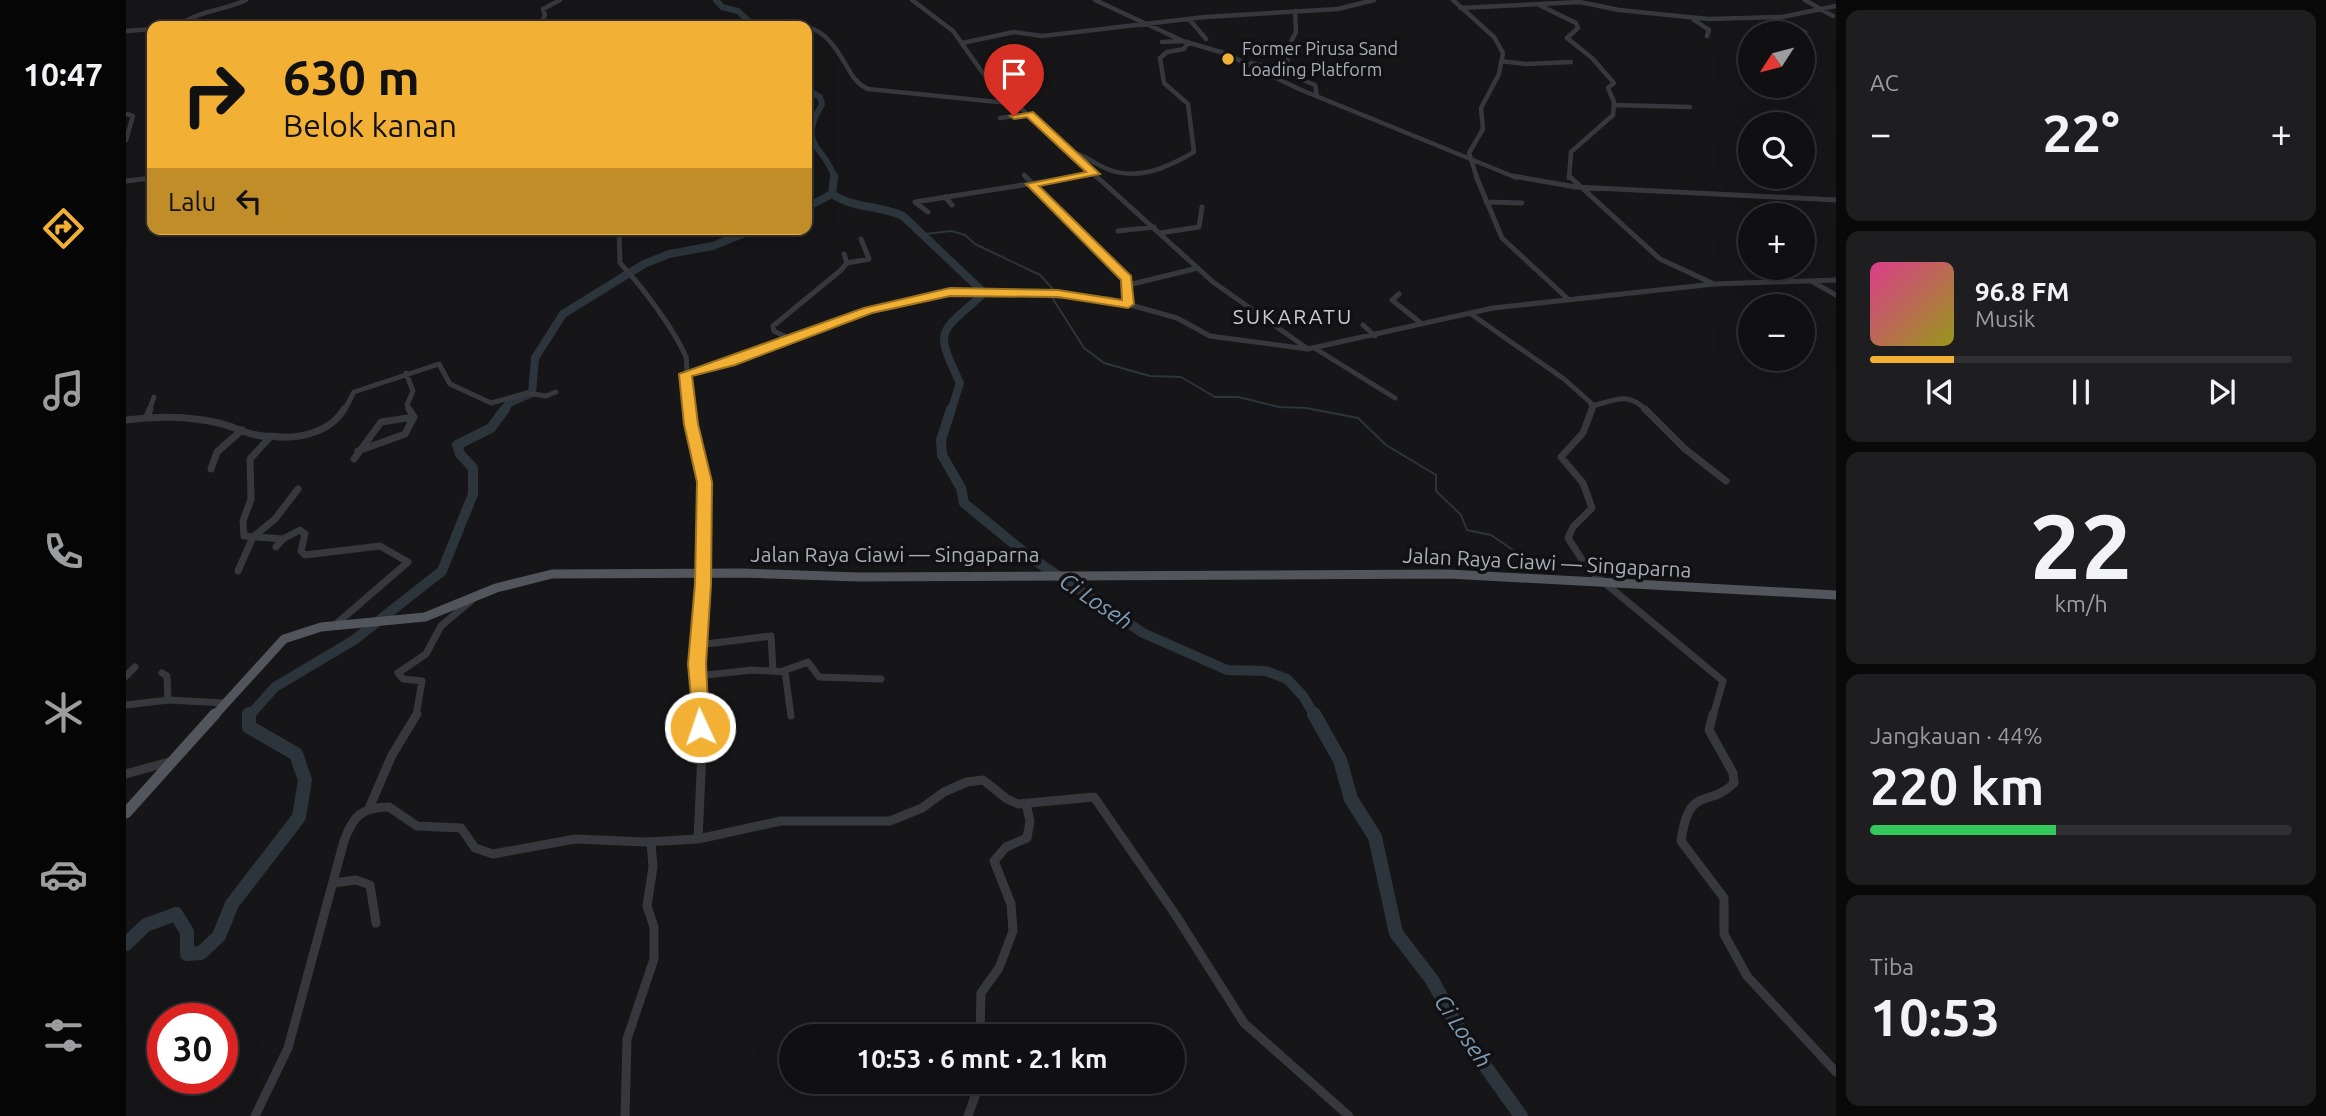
<!DOCTYPE html>
<html lang="id">
<meta charset="utf-8">
<style>
:root{--surface:#101012;--page:#1e1e20;--text:#f1f3f6;--muted:#9c9d9f;--line:#303032;--accent:#f2b134}
body{margin:0;font-family:Ubuntu,sans-serif;background:var(--page);color:var(--text);height:100vh;display:flex;flex-direction:column;font-size:26px;white-space:nowrap}
*{box-sizing:border-box;margin:0}
p{font-size:23px;color:var(--muted)}
.icon{flex:none;width:38px;height:38px;fill:none;stroke:currentColor;stroke-width:2;stroke-linecap:round;stroke-linejoin:round}
.map{position:relative;flex:1;overflow:hidden}
.sheet{display:flex;flex-direction:column;gap:10px;padding:10px;background:#09090a;width:490px}
.sheet>*{flex:none}
.banner{position:absolute;left:21px;top:21px;width:665px;height:214px;border-radius:14px;box-shadow:0 7px 28px #0002,0 0 0 2px var(--line);background:#f2b134;color:#111;overflow:hidden}
.needle{width:46px;rotate:234deg}
.buttons{position:absolute;left:1612px;top:21px;display:grid;gap:14px}
.buttons a{display:grid;place-items:center;width:77px;height:77px;border-radius:50%;background:var(--surface);box-shadow:0 7px 28px #0002,0 0 0 2px var(--line);font-size:35px}
.speed{position:absolute;left:21px;top:1003px;display:flex;gap:14px;font-size:35px;font-weight:700;text-align:center}
.speed>*{display:grid;place-content:center;width:91px;height:91px;border-radius:50%;background:var(--surface);box-shadow:0 7px 28px #0002,0 0 0 2px var(--line);line-height:1}
.speed .limit{border:10px solid #d22;background:#fff;color:#111}
.pin{position:absolute;display:grid;place-items:center;width:60px;height:60px;color:#fff;margin:-72px -30px;border-radius:50% 50% 50% 0;rotate:-45deg;box-shadow:0 0 7px #0007}
.pin .icon{rotate:45deg}
.me{position:absolute;width:77px;margin:-38px;rotate:357deg;stroke-linejoin:round;filter:drop-shadow(0 0 5px #0008)}
.turn{display:flex;align-items:center;gap:24px;height:147px;padding:0 21px;font-size:32px}
.turn .icon{width:91px;height:91px;stroke-width:2.5}
.turn b{display:block;font-size:49px;line-height:60px}
.then{display:flex;align-items:center;height:66px;padding:0 21px;background:#0003;gap:14px;font-size:26px}
.big{font-size:52px;font-weight:700;line-height:1.1}
.sheet .widget{flex:1;display:flex;flex-direction:column;justify-content:center;gap:10px;min-width:0;padding:0 24px;border-radius:14px;background:var(--page)}
.sheet .dial{align-items:center;gap:0}
.dial b{font-size:91px;line-height:1}
.song{display:flex;align-items:center;gap:21px}
.cover{width:84px;height:84px;border-radius:10px;background:linear-gradient(135deg,hsl(330 70% 55%),hsl(60 70% 35%))}
.played{height:7px;border-radius:4px;background:linear-gradient(90deg,var(--accent) 20%,var(--line) 20%)}
.keys{display:flex;justify-content:space-around;direction:ltr}
.heat{display:flex;justify-content:space-between;align-items:center;font-size:38px;direction:ltr}
.charge{height:10px;border-radius:5px;background:linear-gradient(90deg,#34c759 44%,var(--line) 0)}
.trip{position:absolute;left:653px;top:1024px;width:406px;height:70px;border-radius:35px;background:var(--surface);box-shadow:0 7px 28px #0002,0 0 0 2px var(--line);font-weight:700;line-height:70px;text-align:center}
main{display:flex;flex:1;min-height:0}
.tabs{display:flex;flex-direction:column;width:126px;justify-content:space-around;align-items:center;background:#060607;color:var(--muted)}
.tabs .icon{width:49px;height:49px}
.tabs .current{color:var(--accent)}
.tabs b{font-size:32px;color:var(--text)}
.map>svg:first-child{display:block}
.lines{fill:none;stroke-linecap:round;stroke-linejoin:round}
.stream{stroke:#2c353c;stroke-width:2}
.river-far3{stroke:#2c353c;stroke-width:6}
.river-far2{stroke:#2c353c;stroke-width:8}
.river-far1{stroke:#2c353c;stroke-width:10}
.river{stroke:#2c353c;stroke-width:14}
.minor-far3{stroke:#37383d;stroke-width:4.5}
.minor-far2{stroke:#37383d;stroke-width:5}
.minor-far1{stroke:#37383d;stroke-width:7}
.minor{stroke:#37383d;stroke-width:9}
.major-far1{stroke:#53555c;stroke-width:9}
.major{stroke:#53555c;stroke-width:11}
.route{fill:#f2b134;stroke:#9d7322;stroke-width:2}
.poi-dot{fill:#f2b134;stroke:#111113;stroke-width:2.5}
.labels{text-anchor:middle;stroke-width:7;stroke-linejoin:round;paint-order:stroke}
.far-poi-label{font-size:18px;fill:#a8adb8;stroke:#111113;text-anchor:start}
.far-quarter-label{font-size:21px;letter-spacing:2px;fill:#c9ccd4;stroke:#111113}
.street-label{font-size:21px;fill:#a8adb8;stroke:#111113}
.water-label{font-size:23px;font-style:italic;fill:#7f9bb3;stroke:#111113}
</style>
<main>
<nav class="tabs">
<b>10:47</b>
<svg class="icon current" aria-label="directions" viewBox="0 0 24 24"><path d="M12 3l9 9-9 9-9-9zM9 14v-3h6M13 9l2 2-2 2"/></svg>
<svg class="icon" aria-label="music" viewBox="0 0 24 24"><path d="M9 18V5l10-2v13"/><circle cx="6" cy="18" r="3"/><circle cx="16" cy="16" r="3"/></svg>
<svg class="icon" aria-label="phone" viewBox="0 0 24 24"><path d="M5 4h4l2 5-3 2q2 4 5 5l2-3 5 2v4C11 20 4 13 5 4z"/></svg>
<svg class="icon" aria-label="climate" viewBox="0 0 24 24"><path d="M12 3v18M4 7l16 10M4 17L20 7"/></svg>
<svg class="icon" aria-label="car" viewBox="0 0 24 24"><path d="M5 17H2v-5l4-1 3-4h7l3 4 3 1v5h-3M9 17h6M6 11h13"/><circle cx="7" cy="17" r="2"/><circle cx="17" cy="17" r="2"/></svg>
<svg class="icon" aria-label="filters" viewBox="0 0 24 24"><path d="M4 7h16M4 17h16"/><circle cx="9" cy="7" r="2"/><circle cx="15" cy="17" r="2"/></svg>
</nav>
<div class="map">
<svg width="1710" height="1116" viewBox="0 0 1710 1116">
<rect width="100%" height="100%" fill="#161618"/>
<g class="lines">
<path class="stream" d="M799 234 825 231 839 235 849 244 914 275 927 289V299L958 348 978 363 1024 376 1055 377 1089 397H1112L1153 407 1180 408 1232 418 1260 445 1310 475V491L1335 515 1341 530 1365 535 1406 563 1395 568"/>
<path class="river-far3" d="M590 0 596 7 612 11 628 26
M681 90 694 97 696 104C671 147 697 143 709 178"/>
<path class="river-far2" d="M708 176 706 194C728 209 754 205 777 216L854 289 856 295C813 334 808 328 834 383L825 411
M681 207 706 194
M377 411 383 403 406 393 409 358 437 314 518 264 543 254 587 246 628 229"/>
<path class="river-far1" d="M825 409 815 440 816 455 835 488 838 503 904 557 1017 633 1101 670 1140 671 1161 679 1177 696 1189 716
M123 716 149 687 228 640 316 571 347 494V468L334 454 331 445 365 428 379 409"/>
<path class="river" d="M1188 714 1214 760 1225 799 1249 837 1270 933 1306 980 1336 1034 1395 1116
M0 944 20 925 50 914 61 932V954L75 953 93 936 106 904 173 817 179 780 170 754 123 727V714"/>
<path class="minor-far3" d="M786 0 827 31 859 76 972 178
M969 0 1057 41 1098 53 1173 89 1391 178
M1327 0 1368 37 1377 53 1373 74 1355 108 1357 129 1343 153 1351 178
M1679 0 1707 16
M1415 6 1450 23 1452 28 1441 38 1466 58 1488 83 1482 88 1488 102 1487 115 1445 152 1443 178
M1334 8 1454 2 1493 10 1582 19 1656 17 1710 6
M1063 19 1080 39
M1649 19 1679 32
M1568 20 1583 30 1581 36
M640 24C685 24 697 25 720 65 726 76 731 84 742 89L892 104
M53 26C73 10 97 11 120 0
M413 26 419 15 417 9 434 0
M0 31 26 29
M1036 42 1057 41
M836 43 888 32 916 36 1079 17 1212 9 1248 0
M1375 61 1400 64 1445 62
M1125 63 1147 68 1161 61 1164 54 1160 51 1170 32 1169 11
M1146 68 1189 85 1191 96
M1488 105 1564 107
M0 114 7 116 0 140
M874 118 903 114
M944 152C958 154 967 163 979 168 1010 182 1041 168 1068 152L1062 104 1038 83 1034 58 1041 52 1058 49 1062 42
M898 175 901 178
M942 178 969 174"/>
<path class="minor-far2" d="M899 176 1001 279 1002 304
M970 176 1087 282 1182 349
M1350 176 1376 238 1442 299
M1387 176 1450 187 1710 200
M1443 176 1534 259 1586 283
M0 181 26 178
M819 197 826 205
M1360 202 1396 203
M802 212 789 202 953 176
M493 229 494 263C515 285 548 329 560 357 561 360 562 402 563 411
M992 231 1028 227
M1034 233 1073 227 1076 207
M721 263 743 259 735 239
M1687 282 1710 295
M1002 285 1072 268
M1273 294 1266 300 1296 324
M1345 314 1438 379 1465 403 1466 411
M1237 325 1249 336
M664 339 648 331 647 326 714 271 721 263 718 254
M1190 349 1269 398
M280 373 287 391 281 405 284 411
M559 374 605 362 742 310 833 291 983 299 1051 318 1084 336 1182 349 1367 308 1588 284 1710 280
M1466 406C1491 400 1501 391 1521 411
M23 411 28 397
M218 411 228 392 313 364 324 384 365 403 401 393 420 396 430 392"/>
<path class="minor-far1" d="M283 409 288 417
M563 409C566 434 576 459 578 483 584 561 570 639 574 716
M1466 409 1457 433 1435 457 1457 483 1466 508 1447 527 1442 538 1462 569 1597 681 1587 716
M1519 409 1559 449 1600 481
M21 417 24 409
M0 420C31 416 62 416 93 423 110 427 127 438 145 436L124 459 125 499 117 521 118 536 157 539 174 530 179 534 175 551 179 555 254 546 282 562 209 625
M145 436C171 440 204 433 218 409
M232 451 279 434 288 417
M228 459 255 422 288 417
M85 469 91 452 116 430
M150 547 157 539
M112 571 127 537 149 519 172 489
M572 645 645 636 647 671
M657 671 682 662 693 677 755 679
M36 673 41 676 42 700
M0 676 9 667
M571 676 626 670 659 672 665 716
M0 705 42 700 100 703
M290 716 296 681 277 679 272 673 300 654 315 626 346 600"/>
<path class="minor" d="M1587 714 1583 730 1607 773 1608 783C1583 809 1563 783 1555 841L1598 898V934L1621 976 1710 1072
M0 774 43 762
M244 806 266 755 291 714
M572 839 576 753 574 714
M207 883 230 880 244 885 250 923
M854 1036 855 993 873 968 887 931 885 904 868 861 880 847 901 838 904 821 900 804
M129 1116 162 1048 218 841C227 816 236 807 263 807L291 826 335 828 349 848 367 854 449 839 520 842 572 839 655 821H764L796 808 818 792 841 782 857 780 881 799 892 804 968 797 1049 914 1118 1023 1223 1116
M499 1116 501 1039 528 959V927L521 906 527 867 525 842
M842 1116 854 1082"/>
<path class="major-far1" d="M88 716 158 639 195 627 299 617 370 588 426 574 616 573 733 577 1322 574 1710 595"/>
<path class="major" d="M0 813 89 714"/>
</g>
<path class="route" d="M907 112 974 174 913 186 1005 276 1008 304 1002 308 932 297 824 296 746 313 609 365 566 376 572 424 586 482 585 584 580 664 583 727 581 732H568L562 664 569 584 571 482 558 424 553 374 738 308 824 288 932 290 996 300 995 280 900 184 960 172 901 117 888 119 884 116Z"/>
<circle class="poi-dot" cx="1102" cy="59" r="7"/>
<g class="labels">
<g class="far-poi-label">
<text x="1116" y="55">Former Pirusa Sand<tspan x="1116" dy="21">Loading Platform</tspan></text>
</g>
<g class="far-quarter-label">
<text x="1167" y="324">SUKARATU</text>
</g>
<g class="street-label">
<text x="769" y="562">Jalan Raya Ciawi — Singaparna</text>
<text transform="translate(1421 563) rotate(3)" y="7">Jalan Raya Ciawi — Singaparna</text>
</g>
<g class="water-label">
<text transform="translate(970 601) rotate(34)" y="8">Ci Loseh</text>
<text transform="translate(1337 1031) rotate(56)" y="8">Ci Loseh</text>
</g>
</g>
</svg>
<div class="buttons">
<a><svg class="needle" viewBox="-14 -14 28 28"><path d="M0-13l5 13h-10z" fill="#e53935"/><path d="M0 13l5-13h-10z" fill="#9c9d9f"/></svg></a>
<a><svg class="icon" aria-label="search" viewBox="0 0 24 24"><circle cx="10" cy="10" r="6"/><path d="M15 15l6 6"/></svg></a>
<a>+</a>
<a>−</a>
</div>
<div class="speed"><div class="limit">30</div></div>
<div class="pin" style="left:888px;top:116px;background:#d93025"><svg class="icon" aria-label="arrive" viewBox="0 0 24 24"><path d="M6 21V4h12l-3 4 3 4H6"/></svg></div>
<svg class="me" style="left:574px;top:727px" viewBox="-20 -20 40 40"><circle r="17" fill="#f2b134" stroke="#fff" stroke-width="3"/><path d="M0-11L8 9 0 5-8 9z" fill="#fff"/></svg>
<div class="trip">10:53 · 6 mnt · 2.1 km</div>
<div class="banner">
<div class="turn"><svg class="icon" aria-label="right" viewBox="0 0 24 24"><path d="M7 20v-9h11M14 6l5 5-5 5"/></svg><div><b>630 m</b>Belok kanan</div></div>
<div class="then">Lalu<svg class="icon" aria-label="left" viewBox="0 0 24 24"><path d="M17 20v-9H6M10 6l-5 5 5 5"/></svg></div>
</div>
</div>
<section class="sheet">
<div class="widget"><p>AC</p>
<div class="heat"><a>−</a><b class="big">22°</b><a>+</a></div>
</div>
<div class="widget">
<div class="song"><i class="cover"></i><div><b>96.8 FM</b><p>Musik</p></div></div>
<div class="played"></div>
<div class="keys"><svg class="icon" aria-label="previous" viewBox="0 0 24 24"><path d="M18 5L8 12l10 7zM5 5v14"/></svg><svg class="icon" aria-label="pause" viewBox="0 0 24 24"><path d="M8 5v14M16 5v14"/></svg><svg class="icon" aria-label="next" viewBox="0 0 24 24"><path d="M6 5l10 7-10 7zM19 5v14"/></svg></div>
</div>
<div class="widget dial"><b>22</b><p>km/h</p></div>
<div class="widget"><p>Jangkauan · 44%</p><b class="big">220 km</b><div class="charge"></div></div>
<div class="widget"><p>Tiba</p><b class="big">10:53</b></div>
</section>
</main>
